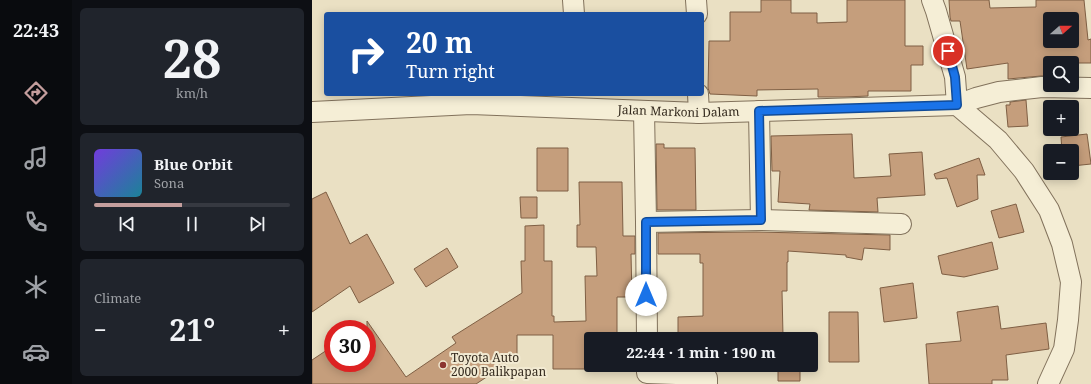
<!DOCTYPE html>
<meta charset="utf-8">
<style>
:root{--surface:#171b24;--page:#20242c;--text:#f1f3f6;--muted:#9ea1a6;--line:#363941;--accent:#c49e9d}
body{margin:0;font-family:"Noto Serif",serif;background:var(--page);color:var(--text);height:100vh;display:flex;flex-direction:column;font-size:15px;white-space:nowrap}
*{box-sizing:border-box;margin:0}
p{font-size:13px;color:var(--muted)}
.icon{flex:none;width:22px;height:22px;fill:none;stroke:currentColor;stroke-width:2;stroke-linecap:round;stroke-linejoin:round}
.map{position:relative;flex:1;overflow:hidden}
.details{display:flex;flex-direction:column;gap:8px;padding:8px;background:#0d0f14;width:240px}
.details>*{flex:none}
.hud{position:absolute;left:12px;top:12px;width:380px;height:84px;border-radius:4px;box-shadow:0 2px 10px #0003;background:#1a4fa0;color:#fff;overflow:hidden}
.needle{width:26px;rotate:69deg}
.tools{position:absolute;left:731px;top:12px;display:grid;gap:8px}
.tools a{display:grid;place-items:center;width:36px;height:36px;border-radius:4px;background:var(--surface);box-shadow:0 2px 10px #0003;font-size:20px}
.speed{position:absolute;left:12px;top:320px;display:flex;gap:8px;font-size:20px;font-weight:700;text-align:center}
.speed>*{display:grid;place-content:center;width:52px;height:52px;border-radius:50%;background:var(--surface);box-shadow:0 2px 10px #0003;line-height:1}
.speed .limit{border:6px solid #d22;background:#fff;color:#111}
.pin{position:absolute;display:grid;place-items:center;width:34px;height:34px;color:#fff;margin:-17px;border:2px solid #fff;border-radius:50%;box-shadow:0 1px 4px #0007}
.me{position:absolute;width:44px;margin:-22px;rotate:0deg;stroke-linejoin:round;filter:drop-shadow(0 0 3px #0008)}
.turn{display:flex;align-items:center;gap:14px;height:84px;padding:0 16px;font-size:18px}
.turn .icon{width:52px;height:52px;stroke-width:2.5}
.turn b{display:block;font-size:28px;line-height:34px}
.big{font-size:30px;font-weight:700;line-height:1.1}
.details .tile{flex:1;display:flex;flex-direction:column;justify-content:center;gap:6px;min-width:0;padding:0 14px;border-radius:6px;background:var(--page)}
.details .dial{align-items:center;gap:0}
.dial b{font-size:52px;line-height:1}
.song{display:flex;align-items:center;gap:12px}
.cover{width:48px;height:48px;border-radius:6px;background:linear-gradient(135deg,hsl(260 70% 55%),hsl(190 70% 35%))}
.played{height:4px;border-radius:2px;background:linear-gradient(90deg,var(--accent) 45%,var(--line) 45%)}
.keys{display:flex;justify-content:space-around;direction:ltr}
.heat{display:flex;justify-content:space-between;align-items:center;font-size:22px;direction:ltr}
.trip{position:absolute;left:272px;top:332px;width:234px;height:40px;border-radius:4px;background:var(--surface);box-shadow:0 2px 10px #0003;font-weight:700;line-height:40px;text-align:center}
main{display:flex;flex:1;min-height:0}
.menu{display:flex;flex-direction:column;width:72px;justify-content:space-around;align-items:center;background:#090b0e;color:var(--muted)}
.menu .icon{width:28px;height:28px}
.menu .current{color:var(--accent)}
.menu b{font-size:18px;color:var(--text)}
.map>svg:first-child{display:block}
.building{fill:#c59e7c;stroke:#7f5f44;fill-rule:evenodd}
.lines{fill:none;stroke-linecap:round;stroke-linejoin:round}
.minor-casing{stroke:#82725c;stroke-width:22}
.minor{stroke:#f5eed6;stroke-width:20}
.route-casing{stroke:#114b97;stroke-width:10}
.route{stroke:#1a73e8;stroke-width:7}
.poi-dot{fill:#8c3531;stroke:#f2ead2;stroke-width:1.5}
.labels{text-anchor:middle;stroke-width:4;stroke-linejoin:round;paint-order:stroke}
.street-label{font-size:12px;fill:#342a1e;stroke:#f2ead2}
.poi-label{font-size:12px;fill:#342a1e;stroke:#f2ead2;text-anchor:start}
</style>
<main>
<nav class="menu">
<b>22:43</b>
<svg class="icon current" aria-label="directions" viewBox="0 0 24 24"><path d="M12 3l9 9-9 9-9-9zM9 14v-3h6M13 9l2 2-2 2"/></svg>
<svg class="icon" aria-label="music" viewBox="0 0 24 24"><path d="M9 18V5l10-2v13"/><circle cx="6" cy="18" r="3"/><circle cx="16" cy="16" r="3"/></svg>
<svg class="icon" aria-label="phone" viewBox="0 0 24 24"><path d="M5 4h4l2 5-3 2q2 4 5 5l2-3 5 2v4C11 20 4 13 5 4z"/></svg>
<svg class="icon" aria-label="climate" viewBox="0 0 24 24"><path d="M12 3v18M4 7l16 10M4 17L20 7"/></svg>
<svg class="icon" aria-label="car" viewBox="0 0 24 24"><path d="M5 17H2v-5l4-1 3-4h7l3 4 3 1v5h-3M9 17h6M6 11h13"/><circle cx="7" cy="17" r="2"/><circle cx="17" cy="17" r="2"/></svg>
</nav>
<section class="details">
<div class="tile dial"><b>28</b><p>km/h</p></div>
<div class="tile">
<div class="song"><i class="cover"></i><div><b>Blue Orbit</b><p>Sona</p></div></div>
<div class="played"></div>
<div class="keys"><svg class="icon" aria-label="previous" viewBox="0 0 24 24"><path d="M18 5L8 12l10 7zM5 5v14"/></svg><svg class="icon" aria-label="pause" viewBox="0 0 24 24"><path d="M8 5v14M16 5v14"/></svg><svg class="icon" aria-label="next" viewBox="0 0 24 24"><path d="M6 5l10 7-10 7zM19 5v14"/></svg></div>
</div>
<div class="tile"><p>Climate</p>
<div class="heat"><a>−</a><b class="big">21°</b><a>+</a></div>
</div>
</section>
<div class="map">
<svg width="779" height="384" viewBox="0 0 779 384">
<rect width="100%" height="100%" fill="#eae0c3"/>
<path class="building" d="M449 0H479V13H505V23L535 22V0H593V46H611V65H599V91H556V96L532 97H506V89L445 90V96L398 94 396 88 397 41H418V12H449Z
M637 0H677L678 8 724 7V0H772L776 40 779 39V63H738V76H729L696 79V63L655 69 648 21H639L638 17ZM738 19H760V41H738Z
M714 100 716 126 696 127 694 105H698V102Z
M540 134 542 178 579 176 577 154 610 152 613 195 565 198 566 212 497 210 498 204 466 202 468 171H460L459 136Z
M775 134 779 164 760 166V151H750L749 137Z
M344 144H352V148H383L384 210H345Z
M225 148H256V191H225Z
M667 158 673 175H665L666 199 645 207 635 178 624 179 622 174Z
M267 182H310L311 236H323V254H319L320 297H305V335H279V369H241V335H205V357L164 384H0V360L21 346V363H55V321L94 377 144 343 140 337 210 293 209 261H213V226L232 225V261H240V316H242V322L274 321 273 276H285L284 247H265V225H268Z
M14 192 38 244 55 234 82 283 47 303 38 286 0 312V199Z
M208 197H225V218H209Z
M704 204 712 232 687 238 679 211Z
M444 232 578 235V250L552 248 550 260 534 257V255L476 251V262H475V291H470L471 336H410V333H366V317L391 316V263H388V254H346V233Z
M680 242 686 269 652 277 630 274 626 256Z
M135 248 146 267 114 287 102 269Z
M601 283 605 318 572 322 568 288Z
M686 306 689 329 734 323 737 349 694 355 696 380H680V384H617L614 344 649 341 645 312Z
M517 312H546L547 362H517Z
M466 365H488V381H466Z"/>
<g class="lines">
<g class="minor-casing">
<g id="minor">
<path d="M261 0 262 14"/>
<path d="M384 0 385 14"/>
<path d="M620 0 624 11 643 77 645 105"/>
<path d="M386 94 387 113"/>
<path d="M645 105 686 140 712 171 737 210 750 244 759 282 756 320 752 349 736 384"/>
<path d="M332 111 334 222 335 339"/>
<path d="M447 111 449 220"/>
<path id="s1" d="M0 112 159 104 387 113 645 105 664 98 687 92 730 87 779 88"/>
<path d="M334 222 449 220 589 224"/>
<path d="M335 365V373L393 375 395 378V384"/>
</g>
</g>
<use href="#minor" class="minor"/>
</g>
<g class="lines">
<g class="route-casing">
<path id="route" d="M334 295V222L449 220 447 111 645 105 643 77 636 51"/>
</g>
<use href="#route" class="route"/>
</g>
<circle class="poi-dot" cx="131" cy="365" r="4"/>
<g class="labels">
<g class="street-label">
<text dy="4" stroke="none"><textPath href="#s1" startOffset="367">Jalan Markoni Dalam</textPath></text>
</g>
<g class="poi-label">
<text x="139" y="362">Toyota Auto<tspan x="139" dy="14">2000 Balikpapan</tspan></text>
</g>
</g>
</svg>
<div class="tools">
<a><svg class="needle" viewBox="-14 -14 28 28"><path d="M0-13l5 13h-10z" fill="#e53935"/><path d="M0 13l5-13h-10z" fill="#9ea1a6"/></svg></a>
<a><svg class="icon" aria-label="search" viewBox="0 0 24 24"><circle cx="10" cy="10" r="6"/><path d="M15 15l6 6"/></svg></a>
<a>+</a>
<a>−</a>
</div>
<div class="speed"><div class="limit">30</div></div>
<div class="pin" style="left:636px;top:51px;background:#d93025"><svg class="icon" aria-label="arrive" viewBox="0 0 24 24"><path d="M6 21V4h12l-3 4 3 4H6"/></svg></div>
<svg class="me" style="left:334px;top:295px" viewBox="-20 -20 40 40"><circle r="19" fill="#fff"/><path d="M0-13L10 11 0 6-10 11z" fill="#1a73e8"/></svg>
<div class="trip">22:44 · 1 min · 190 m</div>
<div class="hud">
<div class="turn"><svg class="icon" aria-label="right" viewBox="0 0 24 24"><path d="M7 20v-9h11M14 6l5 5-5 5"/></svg><div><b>20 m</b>Turn right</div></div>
</div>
</div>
</main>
